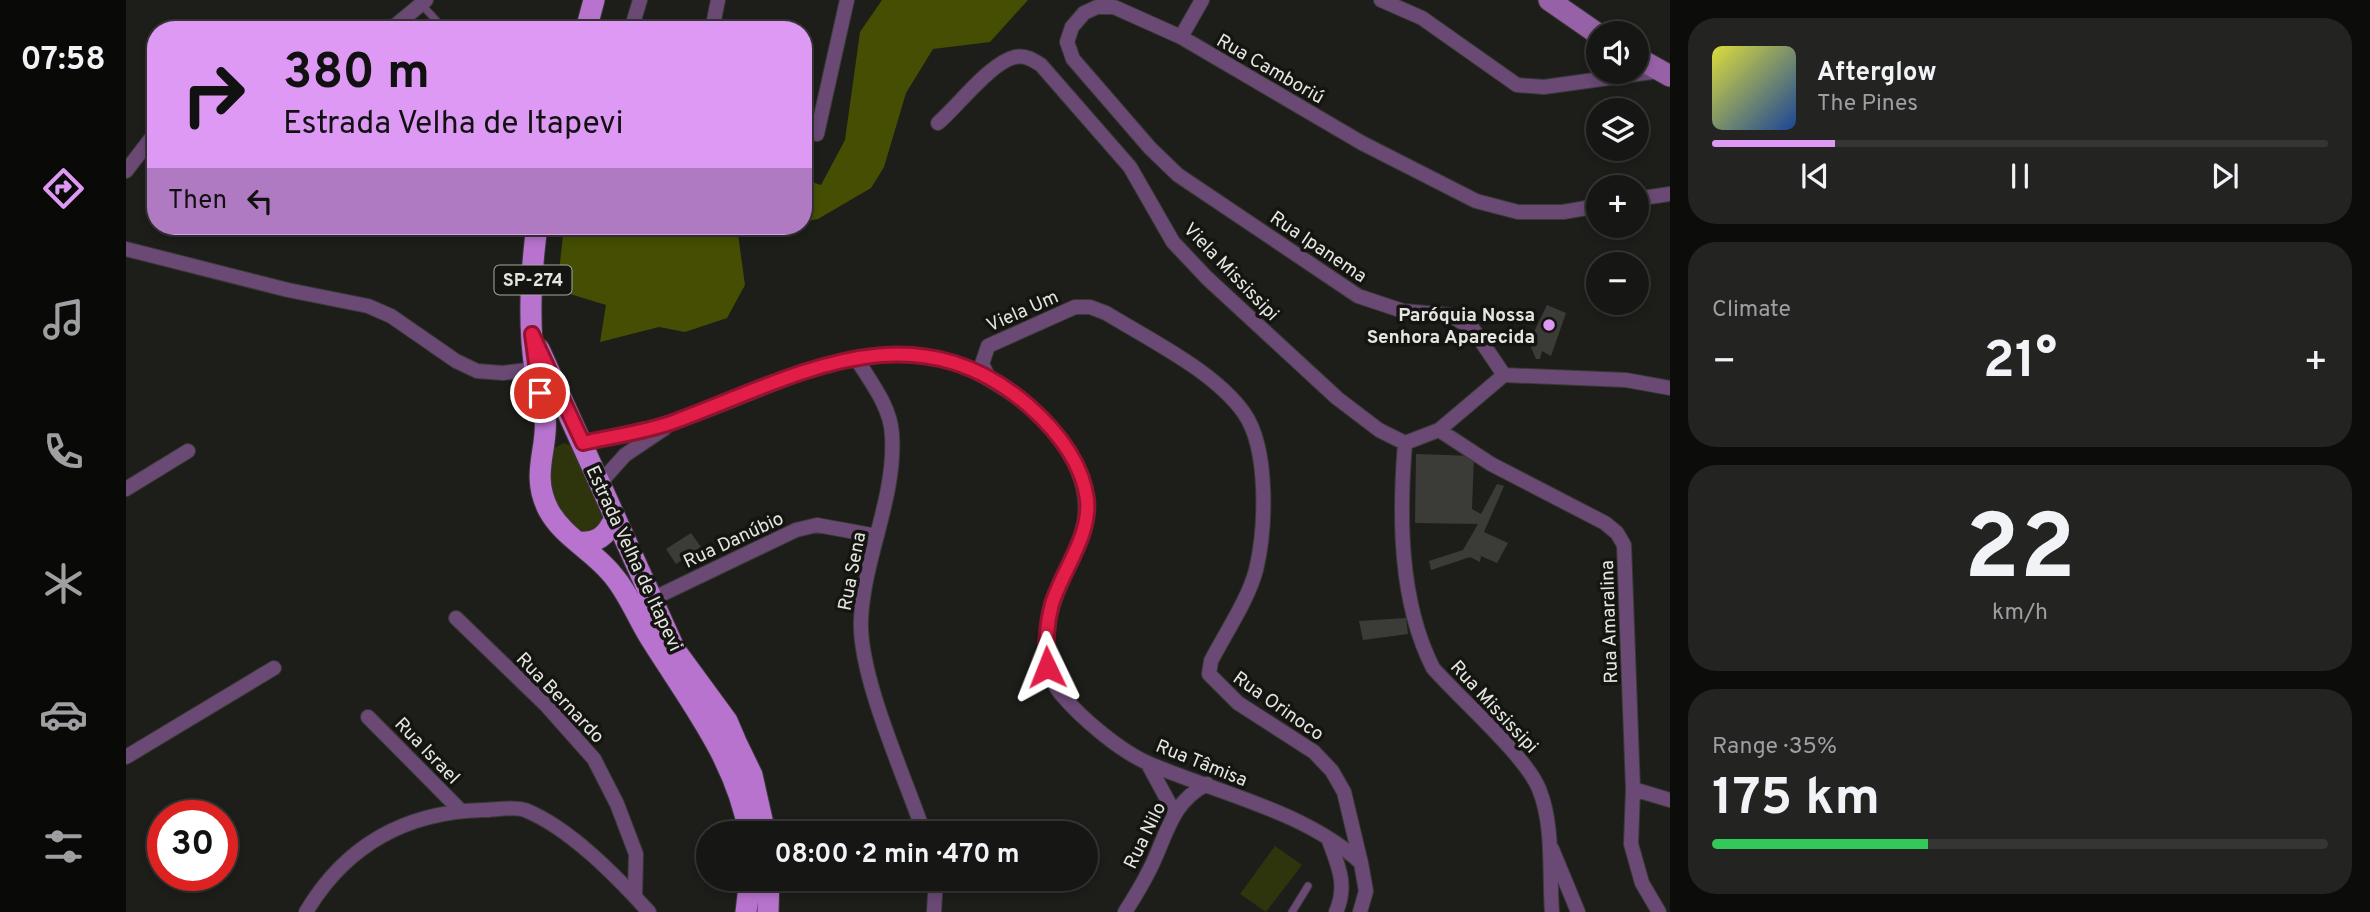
<!DOCTYPE html>
<meta charset="utf-8">
<style>
:root{--surface:#161614;--page:#232322;--text:#f1f3f6;--muted:#9e9fa0;--line:#353534;--accent:#dd99f3}
body{margin:0;font-family:Overpass,sans-serif;background:var(--page);color:var(--text);height:100vh;display:flex;flex-direction:column;font-size:26px;white-space:nowrap}
*{box-sizing:border-box;margin:0}
p{font-size:23px;color:var(--muted)}
.icon{flex:none;width:38px;height:38px;fill:none;stroke:currentColor;stroke-width:2;stroke-linecap:round;stroke-linejoin:round}
.map{position:relative;flex:1;overflow:hidden}
.side{display:flex;flex-direction:column;gap:18px;padding:18px;background:#0c0c0b;width:700px}
.side>*{flex:none}
.hud{position:absolute;left:21px;top:21px;width:665px;height:214px;border-radius:28px;box-shadow:0 4px 10px #0003,0 0 0 2px var(--line);background:#dd99f3;color:#111;overflow:hidden}
.tools{position:absolute;left:1460px;top:21px;display:grid;gap:14px}
.tools a{display:grid;place-items:center;width:63px;height:63px;border-radius:50%;background:var(--surface);box-shadow:0 4px 10px #0003,0 0 0 2px var(--line);font-size:35px}
.speed{position:absolute;left:21px;top:800px;display:flex;gap:14px;font-size:35px;font-weight:700;text-align:center}
.speed>*{display:grid;place-content:center;width:91px;height:91px;border-radius:50%;background:var(--surface);box-shadow:0 4px 10px #0003,0 0 0 2px var(--line);line-height:1}
.speed .limit{border:10px solid #d22;background:#fff;color:#111}
.pin{position:absolute;display:grid;place-items:center;width:60px;height:60px;color:#fff;margin:-30px;border:4px solid #fff;border-radius:50%;box-shadow:0 2px 7px #0007}
.me{position:absolute;width:77px;margin:-38px;rotate:358deg;stroke-linejoin:round;filter:drop-shadow(0 0 5px #0008)}
.turn{display:flex;align-items:center;gap:24px;height:147px;padding:0 21px;font-size:32px}
.turn .icon{width:91px;height:91px;stroke-width:2.5}
.turn b{display:block;font-size:49px;line-height:60px}
.then{display:flex;align-items:center;height:66px;padding:0 21px;background:#0003;gap:14px;font-size:26px}
.big{font-size:52px;font-weight:700;line-height:1.1}
.side .widget{flex:1;display:flex;flex-direction:column;justify-content:center;gap:10px;min-width:0;padding:0 24px;border-radius:28px;background:var(--page)}
.side .dial{align-items:center;gap:0}
.dial b{font-size:91px;line-height:1}
.song{display:flex;align-items:center;gap:21px}
.cover{width:84px;height:84px;border-radius:10px;background:linear-gradient(135deg,hsl(60 70% 55%),hsl(220 70% 35%))}
.played{height:7px;border-radius:4px;background:linear-gradient(90deg,var(--accent) 20%,var(--line) 20%)}
.keys{display:flex;justify-content:space-around;direction:ltr}
.heat{display:flex;justify-content:space-between;align-items:center;font-size:38px;direction:ltr}
.charge{height:10px;border-radius:5px;background:linear-gradient(90deg,#34c759 35%,var(--line) 0)}
.trip{position:absolute;left:570px;top:821px;width:402px;height:70px;border-radius:35px;background:var(--surface);box-shadow:0 4px 10px #0003,0 0 0 2px var(--line);font-weight:700;line-height:70px;text-align:center}
main{display:flex;flex:1;min-height:0}
.tabs{display:flex;flex-direction:column;width:126px;justify-content:space-around;align-items:center;background:#090908;color:var(--muted)}
.tabs .icon{width:49px;height:49px}
.tabs .current{color:var(--accent)}
.tabs b{font-size:32px;color:var(--text)}
.map>svg:first-child{display:block}
.green{fill:#2e340b}
.forest{fill:#454e02}
.building{fill:#3b3c38}
.lines{fill:none;stroke-linecap:round;stroke-linejoin:round}
.lane-casing{stroke:#393a36;stroke-width:9}
.street-casing{stroke:#393a36;stroke-width:16}
.secondary-casing{stroke:#393a36;stroke-width:23}
.primary-casing{stroke:#393a36;stroke-width:23}
.lane{stroke:#6a4975;stroke-width:7}
.street{stroke:#6a4975;stroke-width:14}
.secondary{stroke:#9661a6;stroke-width:21}
.primary{stroke:#b773cd;stroke-width:21}
.route-casing{stroke:#92132f;stroke-width:18}
.route{stroke:#e11d48;stroke-width:12}
.poi-dot{fill:#dd99f3;stroke:#141511;stroke-width:2.5}
.labels{text-anchor:middle;stroke-width:7;stroke-linejoin:round;paint-order:stroke}
.shield{fill:#141511;stroke:#a6a7a3;stroke-width:2}
.shield-label{font-size:18px;font-weight:bold;fill:#e5e5e2}
.street-label{font-size:19px;fill:#e5e5e2;stroke:#141511}
.poi-label{font-size:19px;font-weight:bold;fill:#e5e5e2;stroke:#141511;text-anchor:end}
</style>
<main>
<nav class="tabs">
<b>07:58</b>
<svg class="icon current" aria-label="directions" viewBox="0 0 24 24"><path d="M12 3l9 9-9 9-9-9zM9 14v-3h6M13 9l2 2-2 2"/></svg>
<svg class="icon" aria-label="music" viewBox="0 0 24 24"><path d="M9 18V5l10-2v13"/><circle cx="6" cy="18" r="3"/><circle cx="16" cy="16" r="3"/></svg>
<svg class="icon" aria-label="phone" viewBox="0 0 24 24"><path d="M5 4h4l2 5-3 2q2 4 5 5l2-3 5 2v4C11 20 4 13 5 4z"/></svg>
<svg class="icon" aria-label="climate" viewBox="0 0 24 24"><path d="M12 3v18M4 7l16 10M4 17L20 7"/></svg>
<svg class="icon" aria-label="car" viewBox="0 0 24 24"><path d="M5 17H2v-5l4-1 3-4h7l3 4 3 1v5h-3M9 17h6M6 11h13"/><circle cx="7" cy="17" r="2"/><circle cx="17" cy="17" r="2"/></svg>
<svg class="icon" aria-label="filters" viewBox="0 0 24 24"><path d="M4 7h16M4 17h16"/><circle cx="9" cy="7" r="2"/><circle cx="15" cy="17" r="2"/></svg>
</nav>
<div class="map">
<svg width="1544" height="912" viewBox="0 0 1544 912">
<rect width="100%" height="100%" fill="#1d1e1a"/>
<path class="green" d="M438 443 449 447 478 510 476 523 464 531 455 532C428 512 424 489 421 457L428 448Z
M1149 846 1176 865 1140 912 1114 894Z"/>
<path class="forest" d="M756 0H902L864 42 807 49 780 93 758 167 745 188 692 219 677 222V179L695 185 719 140 734 32Z
M438 226H657L612 234 619 285 601 318 559 332 533 327 474 342 480 305 431 290Z"/>
<path class="building" d="M1421 305 1440 313 1425 356 1416 351 1414 359H1410L1405 347V338Z
M1290 454 1348 456 1346 509 1355 514 1371 484 1378 486 1358 532 1382 543 1371 563 1355 556 1354 562 1344 557 1305 570 1303 561 1337 550 1352 524 1289 523Z
M565 533 575 547 550 564 540 549Z
M1280 618 1282 634 1237 640 1233 621Z"/>
<g class="lines">
<g class="lane-casing">
<path id="lane" d="M295 4 319 30
M1166 912 1182 886"/>
</g>
<g class="street-casing">
<path id="street" d="M1255 0 1296 18 1391 85 1418 87 1533 71
M264 30 300 0
M505 30 514 0
M586 30 592 0
M1055 37 1076 0
M812 123C832 106 865 62 889 57 900 55 907 60 915 65L1004 167 1047 242 1081 278 1211 398 1253 430 1279 443
M691 134 721 0
M0 171 30 132
M1510 199 1544 194
M1472 206 1437 212H1392L1350 201 1236 143 1055 37 988 7H971L958 13 946 27 941 42 947 59 1024 148 1052 175 1232 296 1277 311 1324 315 1347 329 1378 375 1500 380 1544 388
M0 249 162 290 242 306 265 316 330 361 351 371 377 373 409 369
M730 358C744 381 765 407 766 435 770 497 738 557 735 619 732 675 779 777 798 833
M863 378 856 364 862 346 949 307H964L980 313C1024 340 1088 371 1118 413 1143 449 1140 528 1130 570 1122 600 1100 632 1085 661L1083 674 1112 703 1188 752 1206 771 1218 792 1235 863 1240 891 1234 912
M1313 430 1365 464 1479 523 1491 533 1498 545 1507 789 1505 844 1516 883 1533 912
M457 443C487 436 518 431 547 422 655 389 759 310 872 385 893 398 914 412 929 432 951 461 967 496 956 532 939 582 896 644 935 694 955 718 995 752 1024 764 1092 793 1181 812 1235 863
M1279 443C1273 516 1273 601 1307 668 1333 698 1400 756 1413 789 1428 825 1423 873 1426 912
M1279 443 1313 430 1378 375
M474 483 499 455 539 428
M0 489 62 451
M524 600 670 530 691 525 751 536
M330 618 420 705 468 759 491 804 510 854 509 897
M242 717 334 810
M0 757 148 668
M1022 764 1048 812
M1507 789 1544 800
M1202 838C1212 865 1222 885 1210 912
M1426 849 1452 912
M180 912C220 845 279 812 357 810 369 810 388 806 399 810 444 828 491 877 523 912
M808 912 810 878
M999 912C1008 898 1017 883 1024 869 1041 835 1045 802 1081 784"/>
</g>
<g class="secondary-casing">
<path id="secondary" d="M1423 0 1472 34
M1510 57 1544 76"/>
</g>
<g class="primary-casing">
<path id="primary" d="M460 30 468 0
M411 226C405 271 402 323 409 369 411 384 417 399 419 415 423 448 404 473 422 509 436 536 466 550 485 573 502 592 510 615 523 636 562 699 610 758 623 833
M413 349 549 650 601 721 610 742 626 775 639 833
M451 542C471 544 481 536 489 517
M620 912 624 878
M642 912 643 878"/>
</g>
<use href="#lane" class="lane"/>
<use href="#street" class="street"/>
<use href="#secondary" class="secondary"/>
<use href="#primary" class="primary"/>
</g>
<g class="lines">
<g class="route-casing">
<path id="route" d="M414 393 406 334 457 443C488 436 521 432 550 421 671 376 786 305 903 406 930 430 956 462 961 499 965 536 936 571 926 604 920 626 920 645 921 667"/>
</g>
<use href="#route" class="route"/>
</g>
<circle class="poi-dot" cx="1423" cy="325" r="7"/>
<g class="labels">
<rect class="shield" x="368.5" y="265.5" width="77" height="29" rx="5"/>
<g class="shield-label">
<text x="407" y="286">SP-274</text>
</g>
<g class="street-label">
<text transform="translate(1145 68) rotate(30)" y="7">Rua Camboriú</text>
<text transform="translate(1193 246) rotate(34)" y="7">Rua Ipanema</text>
<text transform="translate(1106 271) rotate(46)" y="7">Viela Mississipi</text>
<text transform="translate(896 310) rotate(-24)" y="7">Viela Um</text>
<text transform="translate(607 539) rotate(-25)" y="7">Rua Danúbio</text>
<text transform="translate(509 558) rotate(65)" y="7">Estrada Velha de Itapevi</text>
<text transform="translate(725 571) rotate(-79)" y="7">Rua Sena</text>
<text transform="translate(1482 622) rotate(-92)" y="7">Rua Amaralina</text>
<text transform="translate(435 697) rotate(46)" y="7">Rua Bernardo</text>
<text transform="translate(1153 705) rotate(35)" y="7">Rua Orinoco</text>
<text transform="translate(1369 706) rotate(47)" y="7">Rua Mississipi</text>
<text transform="translate(302 750) rotate(46)" y="7">Rua Israel</text>
<text transform="translate(1076 762) rotate(22)" y="7">Rua Tâmisa</text>
<text transform="translate(1018 835) rotate(-64)" y="7">Rua Nilo</text>
</g>
<g class="poi-label">
<text x="1409" y="321">Paróquia Nossa<tspan x="1409" dy="22">Senhora Aparecida</tspan></text>
</g>
</g>
</svg>
<div class="tools">
<a><svg class="icon" aria-label="sound" viewBox="0 0 24 24"><path d="M4 9h4l5-4v14l-5-4H4zM17 9q2 3 0 6"/></svg></a>
<a><svg class="icon" aria-label="layers" viewBox="0 0 24 24"><path d="M12 4l9 5-9 5-9-5zM3 14l9 5 9-5"/></svg></a>
<a>+</a>
<a>−</a>
</div>
<div class="speed"><div class="limit">30</div></div>
<div class="pin" style="left:414px;top:393px;background:#d93025"><svg class="icon" aria-label="arrive" viewBox="0 0 24 24"><path d="M6 21V4h12l-3 4 3 4H6"/></svg></div>
<svg class="me" style="left:921px;top:667px" viewBox="-20 -20 40 40"><path d="M0-17L14 15 0 8-14 15z" fill="#e11d48" stroke="#fff" stroke-width="4"/></svg>
<div class="trip">08:00 · 2 min · 470 m</div>
<div class="hud">
<div class="turn"><svg class="icon" aria-label="right" viewBox="0 0 24 24"><path d="M7 20v-9h11M14 6l5 5-5 5"/></svg><div><b>380 m</b>Estrada Velha de Itapevi</div></div>
<div class="then">Then<svg class="icon" aria-label="left" viewBox="0 0 24 24"><path d="M17 20v-9H6M10 6l-5 5 5 5"/></svg></div>
</div>
</div>
<section class="side">
<div class="widget">
<div class="song"><i class="cover"></i><div><b>Afterglow</b><p>The Pines</p></div></div>
<div class="played"></div>
<div class="keys"><svg class="icon" aria-label="previous" viewBox="0 0 24 24"><path d="M18 5L8 12l10 7zM5 5v14"/></svg><svg class="icon" aria-label="pause" viewBox="0 0 24 24"><path d="M8 5v14M16 5v14"/></svg><svg class="icon" aria-label="next" viewBox="0 0 24 24"><path d="M6 5l10 7-10 7zM19 5v14"/></svg></div>
</div>
<div class="widget"><p>Climate</p>
<div class="heat"><a>−</a><b class="big">21°</b><a>+</a></div>
</div>
<div class="widget dial"><b>22</b><p>km/h</p></div>
<div class="widget"><p>Range · 35%</p><b class="big">175 km</b><div class="charge"></div></div>
</section>
</main>
